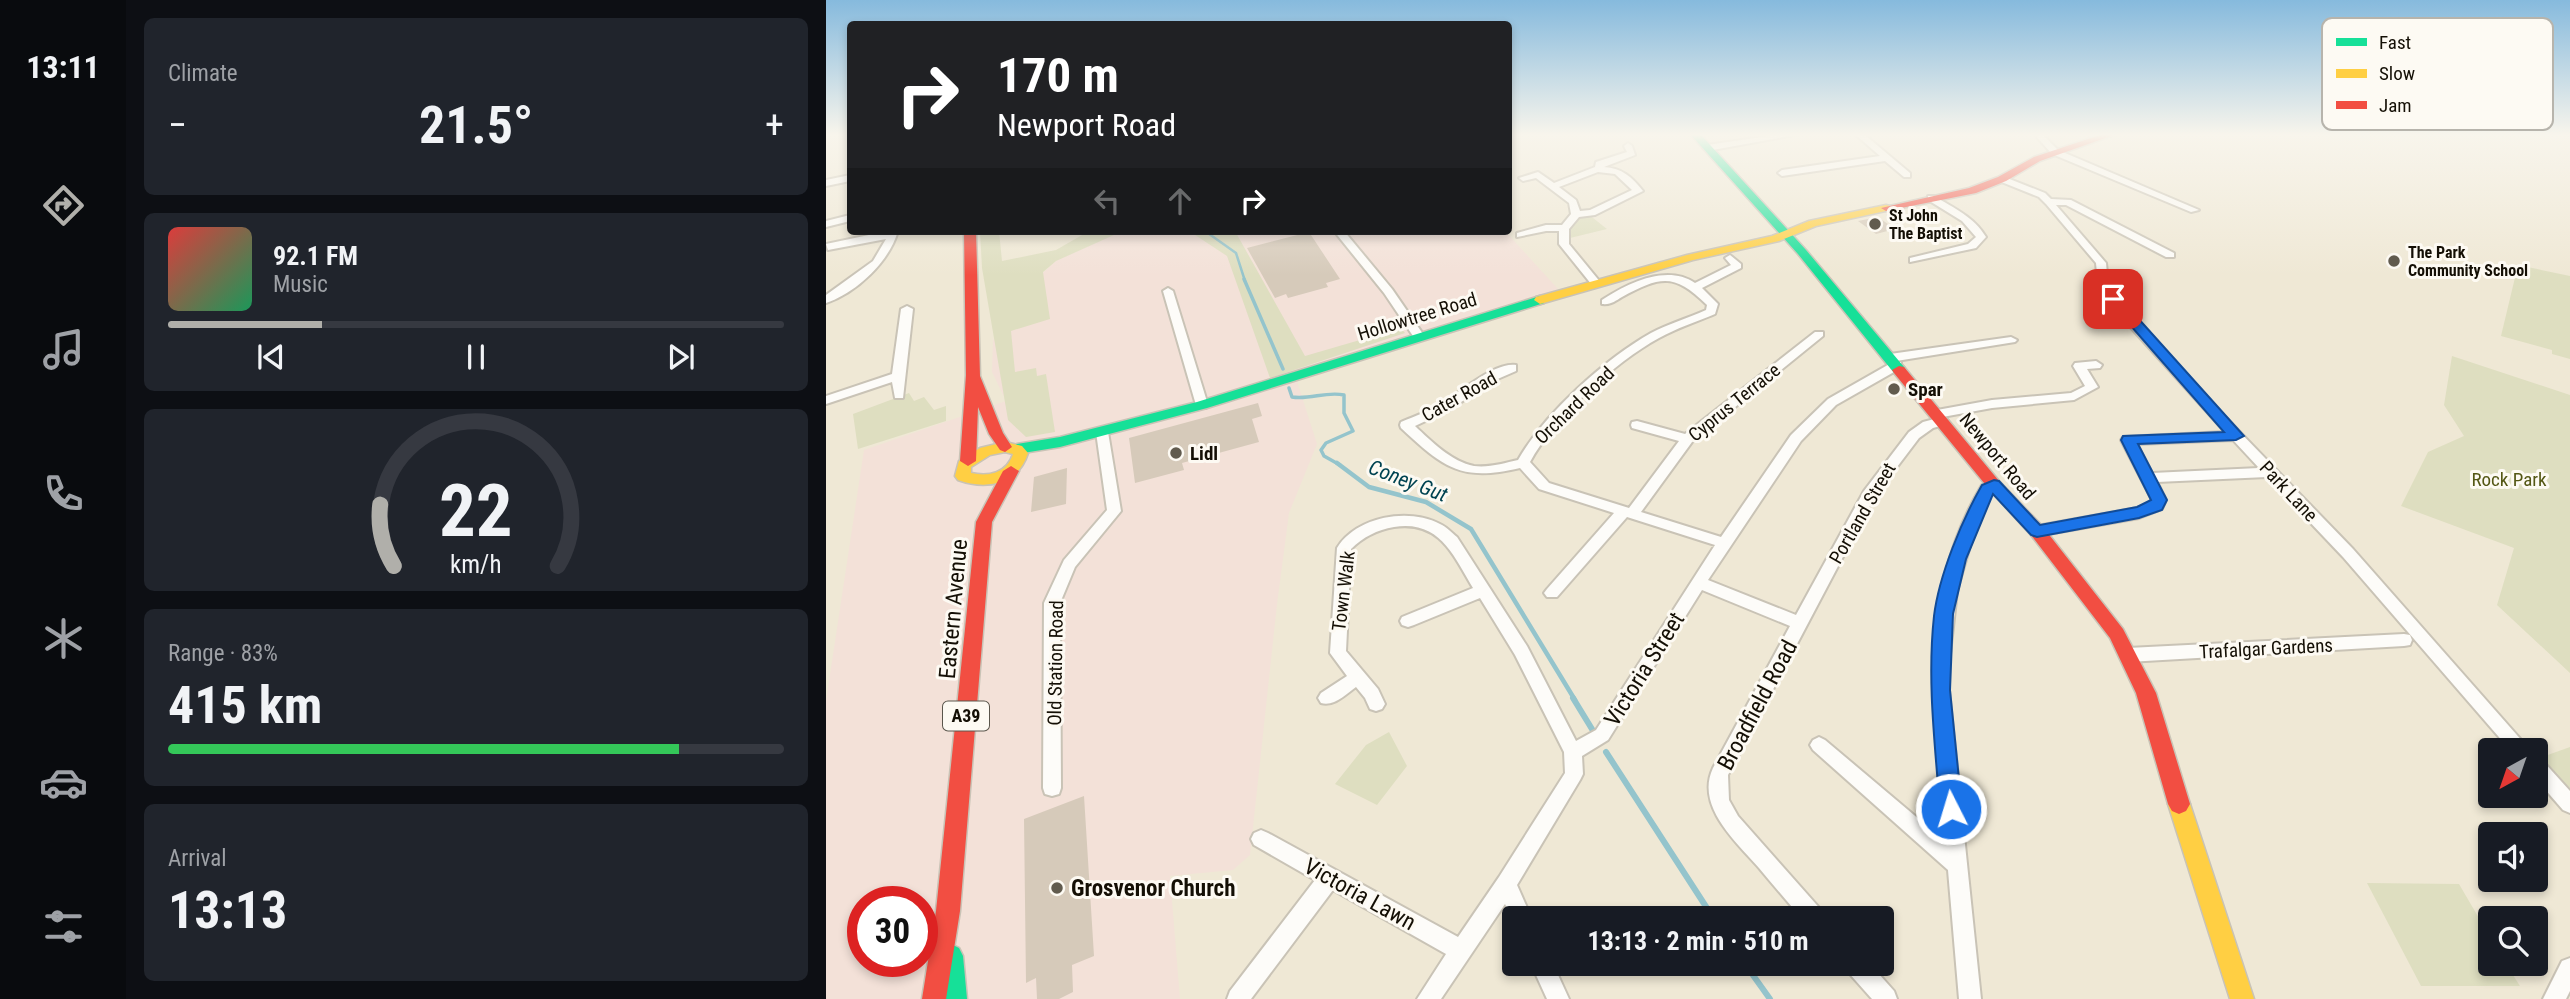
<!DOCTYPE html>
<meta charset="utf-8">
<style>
:root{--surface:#171b24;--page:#20242c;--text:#f1f3f6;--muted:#9ea1a6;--line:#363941;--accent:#b0afaa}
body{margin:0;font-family:"Roboto Condensed",sans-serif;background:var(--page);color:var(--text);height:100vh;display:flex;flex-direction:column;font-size:26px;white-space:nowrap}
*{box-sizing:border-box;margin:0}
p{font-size:23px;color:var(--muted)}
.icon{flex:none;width:38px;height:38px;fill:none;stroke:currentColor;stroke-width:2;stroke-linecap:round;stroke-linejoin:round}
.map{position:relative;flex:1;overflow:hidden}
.panel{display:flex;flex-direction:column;gap:18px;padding:18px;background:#0d0f14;width:700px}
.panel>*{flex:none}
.banner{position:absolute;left:21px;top:21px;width:665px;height:214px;border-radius:7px;box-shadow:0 4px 10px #0003;background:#202124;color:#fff;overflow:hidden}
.needle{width:46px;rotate:220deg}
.tools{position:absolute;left:1652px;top:738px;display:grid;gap:14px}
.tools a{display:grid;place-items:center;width:70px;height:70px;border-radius:7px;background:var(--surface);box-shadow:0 4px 10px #0003;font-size:35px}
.speed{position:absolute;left:21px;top:886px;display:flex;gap:14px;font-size:35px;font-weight:700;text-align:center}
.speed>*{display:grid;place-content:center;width:91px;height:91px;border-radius:50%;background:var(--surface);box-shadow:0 4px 10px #0003;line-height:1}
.speed .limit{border:10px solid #d22;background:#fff;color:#111}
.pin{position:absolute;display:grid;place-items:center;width:60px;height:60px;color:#fff;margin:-30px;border-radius:14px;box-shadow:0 4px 10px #0006}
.me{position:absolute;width:77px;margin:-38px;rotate:355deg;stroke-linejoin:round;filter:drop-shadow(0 0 5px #0008)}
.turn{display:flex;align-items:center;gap:24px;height:147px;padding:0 35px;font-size:32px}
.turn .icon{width:91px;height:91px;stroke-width:2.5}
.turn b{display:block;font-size:49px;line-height:60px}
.lanes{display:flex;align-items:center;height:66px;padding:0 35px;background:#0003;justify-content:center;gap:35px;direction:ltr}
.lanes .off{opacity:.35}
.big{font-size:52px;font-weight:700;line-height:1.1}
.panel .widget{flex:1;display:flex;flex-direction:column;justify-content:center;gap:10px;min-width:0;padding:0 24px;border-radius:10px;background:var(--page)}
.panel .dial{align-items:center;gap:0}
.dial svg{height:182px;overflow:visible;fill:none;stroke:var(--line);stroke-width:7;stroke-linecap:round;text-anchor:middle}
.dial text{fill:var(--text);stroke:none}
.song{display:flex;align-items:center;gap:21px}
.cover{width:84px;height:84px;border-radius:10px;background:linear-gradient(135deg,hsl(0 70% 55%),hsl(150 70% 35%))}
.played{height:7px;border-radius:4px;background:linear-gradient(90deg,var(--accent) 25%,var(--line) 25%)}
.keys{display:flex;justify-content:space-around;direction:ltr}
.heat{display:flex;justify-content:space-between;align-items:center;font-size:38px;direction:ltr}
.charge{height:10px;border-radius:5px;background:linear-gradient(90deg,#34c759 83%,var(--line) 0)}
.trip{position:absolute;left:676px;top:906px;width:392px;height:70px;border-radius:7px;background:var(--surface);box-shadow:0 4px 10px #0003;font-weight:700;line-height:70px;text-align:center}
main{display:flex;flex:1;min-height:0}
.tab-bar{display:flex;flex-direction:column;width:126px;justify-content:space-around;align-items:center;background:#090b0e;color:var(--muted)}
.tab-bar .icon{width:49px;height:49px}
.tab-bar .current{color:var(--accent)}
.tab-bar b{font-size:32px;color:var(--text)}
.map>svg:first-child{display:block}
.industrial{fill:#f3e1d8;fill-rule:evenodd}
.green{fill:#dedec0}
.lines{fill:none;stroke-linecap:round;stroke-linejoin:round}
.stream-far3{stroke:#94c4cc;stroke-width:2.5}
.stream-far2{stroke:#94c4cc;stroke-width:3.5}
.stream-far1{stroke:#94c4cc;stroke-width:4.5}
.stream{stroke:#94c4cc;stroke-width:6}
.building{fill:#d6caba}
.street-casing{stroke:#c9c3b6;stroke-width:4}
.fast-casing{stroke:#c9c3b6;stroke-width:3}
.slow-casing{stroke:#c9c3b6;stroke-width:3}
.jam-casing{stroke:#c9c3b6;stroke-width:3}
.street{fill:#fdfcf9;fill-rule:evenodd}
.fast{fill:#16e098;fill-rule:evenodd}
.slow{fill:#ffcf43;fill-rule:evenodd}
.jam{fill:#f24e42;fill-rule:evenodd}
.route{fill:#1a73e8;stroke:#114b97;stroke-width:2}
.poi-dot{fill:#615b4e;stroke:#fdfaf3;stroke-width:2.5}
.labels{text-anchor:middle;stroke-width:6;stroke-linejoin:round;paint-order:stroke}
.far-poi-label{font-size:16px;font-weight:bold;fill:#140f05;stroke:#fdfaf3;text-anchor:start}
.shield{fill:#fdfaf3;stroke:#5a564c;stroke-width:2}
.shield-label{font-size:18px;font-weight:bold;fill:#140f05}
.street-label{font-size:19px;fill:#140f05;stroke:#fdfaf3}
.poi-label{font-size:19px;font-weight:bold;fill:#140f05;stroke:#fdfaf3;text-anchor:start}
.park-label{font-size:19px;fill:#545715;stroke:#fdfaf3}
.water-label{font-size:21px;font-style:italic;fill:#004351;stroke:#fdfaf3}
.near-street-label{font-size:23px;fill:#140f05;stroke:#fdfaf3}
.near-poi-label{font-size:23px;font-weight:bold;fill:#140f05;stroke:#fdfaf3;text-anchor:start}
.key{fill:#fdfaf3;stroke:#b7b4ac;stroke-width:2}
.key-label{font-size:19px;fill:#140f05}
</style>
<main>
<nav class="tab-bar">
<b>13:11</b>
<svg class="icon current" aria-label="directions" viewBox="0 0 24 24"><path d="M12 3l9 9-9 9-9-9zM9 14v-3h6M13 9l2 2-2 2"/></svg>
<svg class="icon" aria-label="music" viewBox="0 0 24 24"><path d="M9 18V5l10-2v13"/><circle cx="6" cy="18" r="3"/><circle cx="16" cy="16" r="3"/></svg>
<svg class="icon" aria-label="phone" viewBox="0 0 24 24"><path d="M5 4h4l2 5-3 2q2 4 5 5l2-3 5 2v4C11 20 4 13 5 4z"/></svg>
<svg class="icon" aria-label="climate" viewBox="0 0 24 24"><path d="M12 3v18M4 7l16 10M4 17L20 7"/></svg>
<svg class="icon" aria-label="car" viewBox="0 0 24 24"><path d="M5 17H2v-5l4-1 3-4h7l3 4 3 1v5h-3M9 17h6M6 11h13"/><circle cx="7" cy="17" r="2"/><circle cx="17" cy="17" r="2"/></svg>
<svg class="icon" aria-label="filters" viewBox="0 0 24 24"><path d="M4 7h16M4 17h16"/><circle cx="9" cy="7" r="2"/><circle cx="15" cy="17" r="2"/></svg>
</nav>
<section class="panel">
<div class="widget"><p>Climate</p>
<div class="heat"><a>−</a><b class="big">21.5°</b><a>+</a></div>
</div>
<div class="widget">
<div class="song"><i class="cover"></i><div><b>92.1 FM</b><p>Music</p></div></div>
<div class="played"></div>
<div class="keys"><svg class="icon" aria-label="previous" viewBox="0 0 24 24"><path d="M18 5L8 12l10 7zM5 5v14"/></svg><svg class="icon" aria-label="pause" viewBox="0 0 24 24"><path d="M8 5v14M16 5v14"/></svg><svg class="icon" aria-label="next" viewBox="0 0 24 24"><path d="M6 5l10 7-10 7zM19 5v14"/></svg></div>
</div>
<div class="widget dial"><svg viewBox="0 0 100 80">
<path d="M14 69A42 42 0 1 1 86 69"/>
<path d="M14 69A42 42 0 0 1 8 42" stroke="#b0afaa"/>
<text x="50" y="56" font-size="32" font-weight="700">22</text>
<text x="50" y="72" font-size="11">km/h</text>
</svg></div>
<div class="widget"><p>Range · 83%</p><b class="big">415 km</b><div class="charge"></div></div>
<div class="widget"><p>Arrival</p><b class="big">13:13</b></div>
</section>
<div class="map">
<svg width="1744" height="999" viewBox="0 0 1744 999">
<rect width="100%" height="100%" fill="#efe8d5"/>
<path class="industrial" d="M285 231H679L732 289 641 324 469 375 491 444 463 513 451 604 424 855 407 870 344 876 354 999H0V701L38 450 180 401 166 372 167 341 179 315 199 289 230 261ZM37 901H96V961H37Z"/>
<path class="green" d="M762 214 781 229 744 238 743 229 752 216Z
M154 231H173L176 261 230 250 263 231H297L230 261 217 272 224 319 185 331 189 372 210 368 211 376 220 374 229 432 200 437 182 420 156 268Z
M363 231H409L479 356 575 328 579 333 444 378 401 256Z
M1692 265 1744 276V359L1726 354V350L1675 336Z
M1626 356 1744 395V673L1671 605 1688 548 1575 506 1602 452 1638 436 1618 405Z
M83 393 88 401 98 397 108 410 120 406V421L32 449 27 414Z
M563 732 581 766 551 805 509 784 540 745Z
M1744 747V788L1713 758Z
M1541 883 1633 884 1664 937V964H1680L1694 986H1595Z"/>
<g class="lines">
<path class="stream-far3" d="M379 231 410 253 419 281"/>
<path class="stream-far2" d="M418 279 457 369
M463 388 466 397C484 400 500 391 518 395V413L527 431 500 443 495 450 498 456 514 465"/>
<path class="stream-far1" d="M511 463 543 487 600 502 645 529 749 700"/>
<path class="stream" d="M747 698 769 734
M780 752 888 919
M919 964 944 999"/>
</g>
<path class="building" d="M1052 217 1069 229 1050 234 1032 221Z
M483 232 514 279 500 283 502 287 462 298 460 294 449 298 421 248Z
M432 403 436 416 426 419 433 442 356 463 358 470 309 483 303 438Z
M241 468 240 504 205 512 208 477Z
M258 796 268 956 246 965 247 992 233 999H211L210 978 200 983 198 819Z"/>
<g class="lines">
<g class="street-casing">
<path id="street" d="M950 135H969L881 151 877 148 881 145Z
M1030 135H1039L1084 173V177H1078L1059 161 956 176 952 173 956 170 1054 156Z
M1209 135H1217L1232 150 1373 210 1365 212 1226 154Z
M802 143 806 146 809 155 778 167C796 168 806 177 817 191L769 215 753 217 743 229V244L775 283 770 286 766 285 733 244V231H720L691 237V233L720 225H736L745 214 743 203 710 178 697 181 693 178 712 172 728 183 769 167 770 162 801 152 798 146ZM772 172 789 174 806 190 764 210 754 211 750 200 733 187Z
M24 175V181L0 186V180Z
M1176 176 1219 193 1225 199 1245 200 1348 253V257H1340L1240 205H1230L1280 263 1282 284 1296 305 1376 393 1527 549 1705 751H1685L1517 557 1441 477 1331 482 1340 500 1336 509 1313 518 1211 536 1206 535 1204 531 1206 527 1211 526 1311 508 1325 503 1326 500 1295 440 1297 437 1399 432 1288 309 1272 284 1270 263 1220 204 1213 197 1173 181 1172 179ZM1407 440 1433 468 1326 473 1311 444Z
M1102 196H1108C1128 208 1148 217 1160 237L1150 248 1084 262V258L1142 244 1150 237 1136 221 1102 200Z
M24 215V221L0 227V221Z
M62 231H72C63 262 30 293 0 303V295L47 261 60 239 2 250 0 244Z
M508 231H518L566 289 599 337 597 339H589L558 293Z
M904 255 915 264V268L876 288 892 304 889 314C870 322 851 328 833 338 789 362 728 418 704 462L723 483 803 508 853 441 806 428 805 425 806 422 811 421 859 434 989 332H997V336L866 442 815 512 895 537 965 435 1002 399 1067 362H1075V368L1010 405 975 441 882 580 970 615 1038 491 1083 432 1097 422 1116 417 1122 421 1121 424 1107 428 1093 438 1049 496 902 775 903 800 912 816 997 912 1000 919H976C962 902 947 885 933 868 910 842 869 806 887 768L964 626 876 590 782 740 756 756 757 774 754 780 691 885 706 919H688V924L679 904 615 999H591L620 954 507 890 425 999H401L404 991 489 880 428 845 425 839 428 833 435 830 442 833 632 937 673 877 739 773 738 752 689 655 654 598 588 625 582 627 576 625 574 621 576 617 647 588C627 555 614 520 568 527 551 530 537 537 525 549L520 651 552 689 559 704 556 709 550 711 544 709 539 698 530 687C520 694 508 707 495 703L492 698 495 693 521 676 504 653 511 548C530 517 582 507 614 524 621 527 626 533 631 537L701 646 750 741 770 730 889 545 801 517 731 597H721L718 593 721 589 788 513 713 489 694 468C635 482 618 468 575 428L574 425 575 422C589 416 604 411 616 403 635 392 668 362 690 365V371L667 381 623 410 589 426C605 441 626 462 648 466 663 468 678 463 692 460 718 414 779 359 825 333 842 324 862 318 880 310L881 305C849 274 836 275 796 297 789 301 785 305 776 304V300C802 283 841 264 869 283L905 265 899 258Z
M342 288 347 291 382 405 380 408H372L370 405 337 291Z
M81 306 87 309 77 398H69L66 382 0 404V396L66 374 75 309Z
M1185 337 1191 340 1189 342 1064 362 1058 358 1064 354Z
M1270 361 1276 365 1274 368 1261 369 1272 387 1248 400 1166 408 1111 418 1105 414 1111 410 1166 400 1245 393 1259 386 1247 366 1249 363Z
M276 428 282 432 295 511 249 567 234 603 235 788 233 794 226 796 219 794 217 788 218 603 238 560 281 510 270 432Z
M1168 480 1175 485 1166 491 1163 497 1144 546 1131 591 1123 663V690L1155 999H1133L1122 870 987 750 984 745 987 740 993 737 999 740 1120 842C1109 719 1088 598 1156 485Z
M1578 634 1584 635 1586 640 1584 645 1578 646 1302 662 1296 660 1294 655 1296 650 1302 648Z
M1710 758 1716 760 1744 791V813L1737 810 1710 779Z
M1744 958V991L1740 999H1717L1736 961Z
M705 964H727L743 999H721Z
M1019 964H1044L1068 991 1071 999H1046L1022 972Z"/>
</g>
<g class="fast-casing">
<path id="fast" d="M865 135H875L980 250 1078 367 1080 370 1078 373H1068L972 254Z
M714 296 718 297V303L381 408 234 447 191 454 184 449 191 444 234 437 371 402Z
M125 944 133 948 137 956 141 999H117L113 956 117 948Z"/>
</g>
<g class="slow-casing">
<path id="slow" d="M1060 205 1064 206V210L990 226 953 241 867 260 714 304 708 300 710 297 861 255 946 236 983 221Z
M179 442 196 446 202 453C192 485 160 490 132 480L129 476 133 461 154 448ZM179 452 187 454C181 473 163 477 145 473V467L164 455Z
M1353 794 1360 797 1364 804 1428 999H1404L1342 804 1346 797Z"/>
</g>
<g class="jam-casing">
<path id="jam" d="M1274 135H1288L1214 161 1180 181 1150 193 1060 211 1055 208 1143 188 1172 177 1208 157Z
M138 231H150L154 376 177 433 186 447 179 452 174 450 163 434 152 407 150 461 142 466 134 461 140 375Z
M1073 366 1078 367 1173 481 1217 527 1297 629 1330 693 1364 804 1360 811 1353 814 1346 811 1342 804 1310 693 1284 638 1205 535 1163 489 1068 373 1066 370Z
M185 466 193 471 166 522 134 911 120 999H96L110 911 150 522 177 471Z"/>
</g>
<use href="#street" class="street"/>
<use href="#fast" class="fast"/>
<use href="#slow" class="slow"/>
<use href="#jam" class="jam"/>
</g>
<linearGradient id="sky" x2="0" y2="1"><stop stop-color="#86badd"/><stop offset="0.49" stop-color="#f8f5ec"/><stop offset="1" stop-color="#f8f5ec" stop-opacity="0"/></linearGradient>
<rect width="1744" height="275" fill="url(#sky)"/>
<path class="route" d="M1287 295 1292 296 1418 436 1410 440 1312 444 1341 500 1336 510 1313 518 1211 537 1205 535 1167 494 1140 559 1127 614 1124 690 1136 809 1133 816 1125 819 1117 816 1114 809C1109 745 1101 680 1108 616 1113 575 1136 520 1156 485L1168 480 1173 481 1214 525 1311 507 1325 500 1295 440 1297 436 1398 432 1283 301V296Z"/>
<g class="poi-dot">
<circle cx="1049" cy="224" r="7"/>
<circle cx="1568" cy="261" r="7"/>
<circle cx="1068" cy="389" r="7"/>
<circle cx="350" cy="453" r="7"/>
<circle cx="231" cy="888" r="7"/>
</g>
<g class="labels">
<g class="far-poi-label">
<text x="1063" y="221">St John<tspan x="1063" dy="18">The Baptist</tspan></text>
<text x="1582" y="258">The Park<tspan x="1582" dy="18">Community School</tspan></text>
</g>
<rect class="shield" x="117" y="701.5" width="46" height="29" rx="5"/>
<g class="shield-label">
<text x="140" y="722">A39</text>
</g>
<g class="street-label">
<text transform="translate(591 316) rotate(-17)" y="7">Hollowtree Road</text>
<text transform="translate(633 396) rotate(-29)" y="7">Cater Road</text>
<text transform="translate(908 402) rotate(-39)" y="7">Cyprus Terrace</text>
<text transform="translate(748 405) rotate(-44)" y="7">Orchard Road</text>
<text transform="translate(1172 456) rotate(50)" y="7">Newport Road</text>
<text transform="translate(1463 491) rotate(47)" y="7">Park Lane</text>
<text transform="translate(1036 513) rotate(-60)" y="7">Portland Street</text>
<text transform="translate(517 591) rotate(-83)" y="7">Town Walk</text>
<text transform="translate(1440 648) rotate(-3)" y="7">Trafalgar Gardens</text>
<text transform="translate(229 663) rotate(-89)" y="7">Old Station Road</text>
</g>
<g class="poi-label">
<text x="1082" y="396">Spar</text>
<text x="364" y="460">Lidl</text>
</g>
<g class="park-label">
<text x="1683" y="486">Rock Park</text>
</g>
<g class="water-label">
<text transform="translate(582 481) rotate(21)" y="7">Coney Gut</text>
</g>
<g class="near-street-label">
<text transform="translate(127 609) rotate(-85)" y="8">Eastern Avenue</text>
<text transform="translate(818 669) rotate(-58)" y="8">Victoria Street</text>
<text transform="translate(931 705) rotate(-62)" y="8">Broadfield Road</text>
<text transform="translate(534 894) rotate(29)" y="8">Victoria Lawn</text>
</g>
<g class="near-poi-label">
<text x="245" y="896">Grosvenor Church</text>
</g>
</g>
<rect x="1496" y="18" width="231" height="112" rx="10" class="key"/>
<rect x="1510" y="38" width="31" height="8" fill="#16e098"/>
<rect x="1510" y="69" width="31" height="9" fill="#ffcf43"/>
<rect x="1510" y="101" width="31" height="8" fill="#f24e42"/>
<g class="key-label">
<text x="1553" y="49">Fast</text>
<text x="1553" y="80">Slow</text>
<text x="1553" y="112">Jam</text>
</g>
</svg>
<div class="tools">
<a><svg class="needle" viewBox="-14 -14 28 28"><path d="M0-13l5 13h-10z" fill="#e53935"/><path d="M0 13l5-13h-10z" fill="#9ea1a6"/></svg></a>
<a><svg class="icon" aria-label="sound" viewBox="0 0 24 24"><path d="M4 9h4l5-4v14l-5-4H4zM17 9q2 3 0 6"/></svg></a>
<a><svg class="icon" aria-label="search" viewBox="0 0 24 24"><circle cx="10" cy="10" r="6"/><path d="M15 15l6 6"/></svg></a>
</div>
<div class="speed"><div class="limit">30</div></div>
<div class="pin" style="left:1287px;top:299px;background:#d93025"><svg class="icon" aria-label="arrive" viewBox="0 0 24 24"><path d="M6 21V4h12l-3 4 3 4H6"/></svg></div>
<svg class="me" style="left:1125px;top:809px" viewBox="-20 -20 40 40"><circle r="17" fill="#1a73e8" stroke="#fff" stroke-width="3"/><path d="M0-11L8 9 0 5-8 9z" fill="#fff"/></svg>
<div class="trip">13:13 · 2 min · 510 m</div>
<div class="banner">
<div class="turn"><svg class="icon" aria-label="right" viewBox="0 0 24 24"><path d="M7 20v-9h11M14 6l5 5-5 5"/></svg><div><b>170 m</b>Newport Road</div></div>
<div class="lanes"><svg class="icon off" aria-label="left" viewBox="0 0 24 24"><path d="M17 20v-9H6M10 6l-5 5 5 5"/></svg><svg class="icon off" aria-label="ahead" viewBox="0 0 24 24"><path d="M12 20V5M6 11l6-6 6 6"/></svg><svg class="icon" aria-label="right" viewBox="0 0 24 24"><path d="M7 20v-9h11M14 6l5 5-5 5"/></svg></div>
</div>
</div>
</main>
